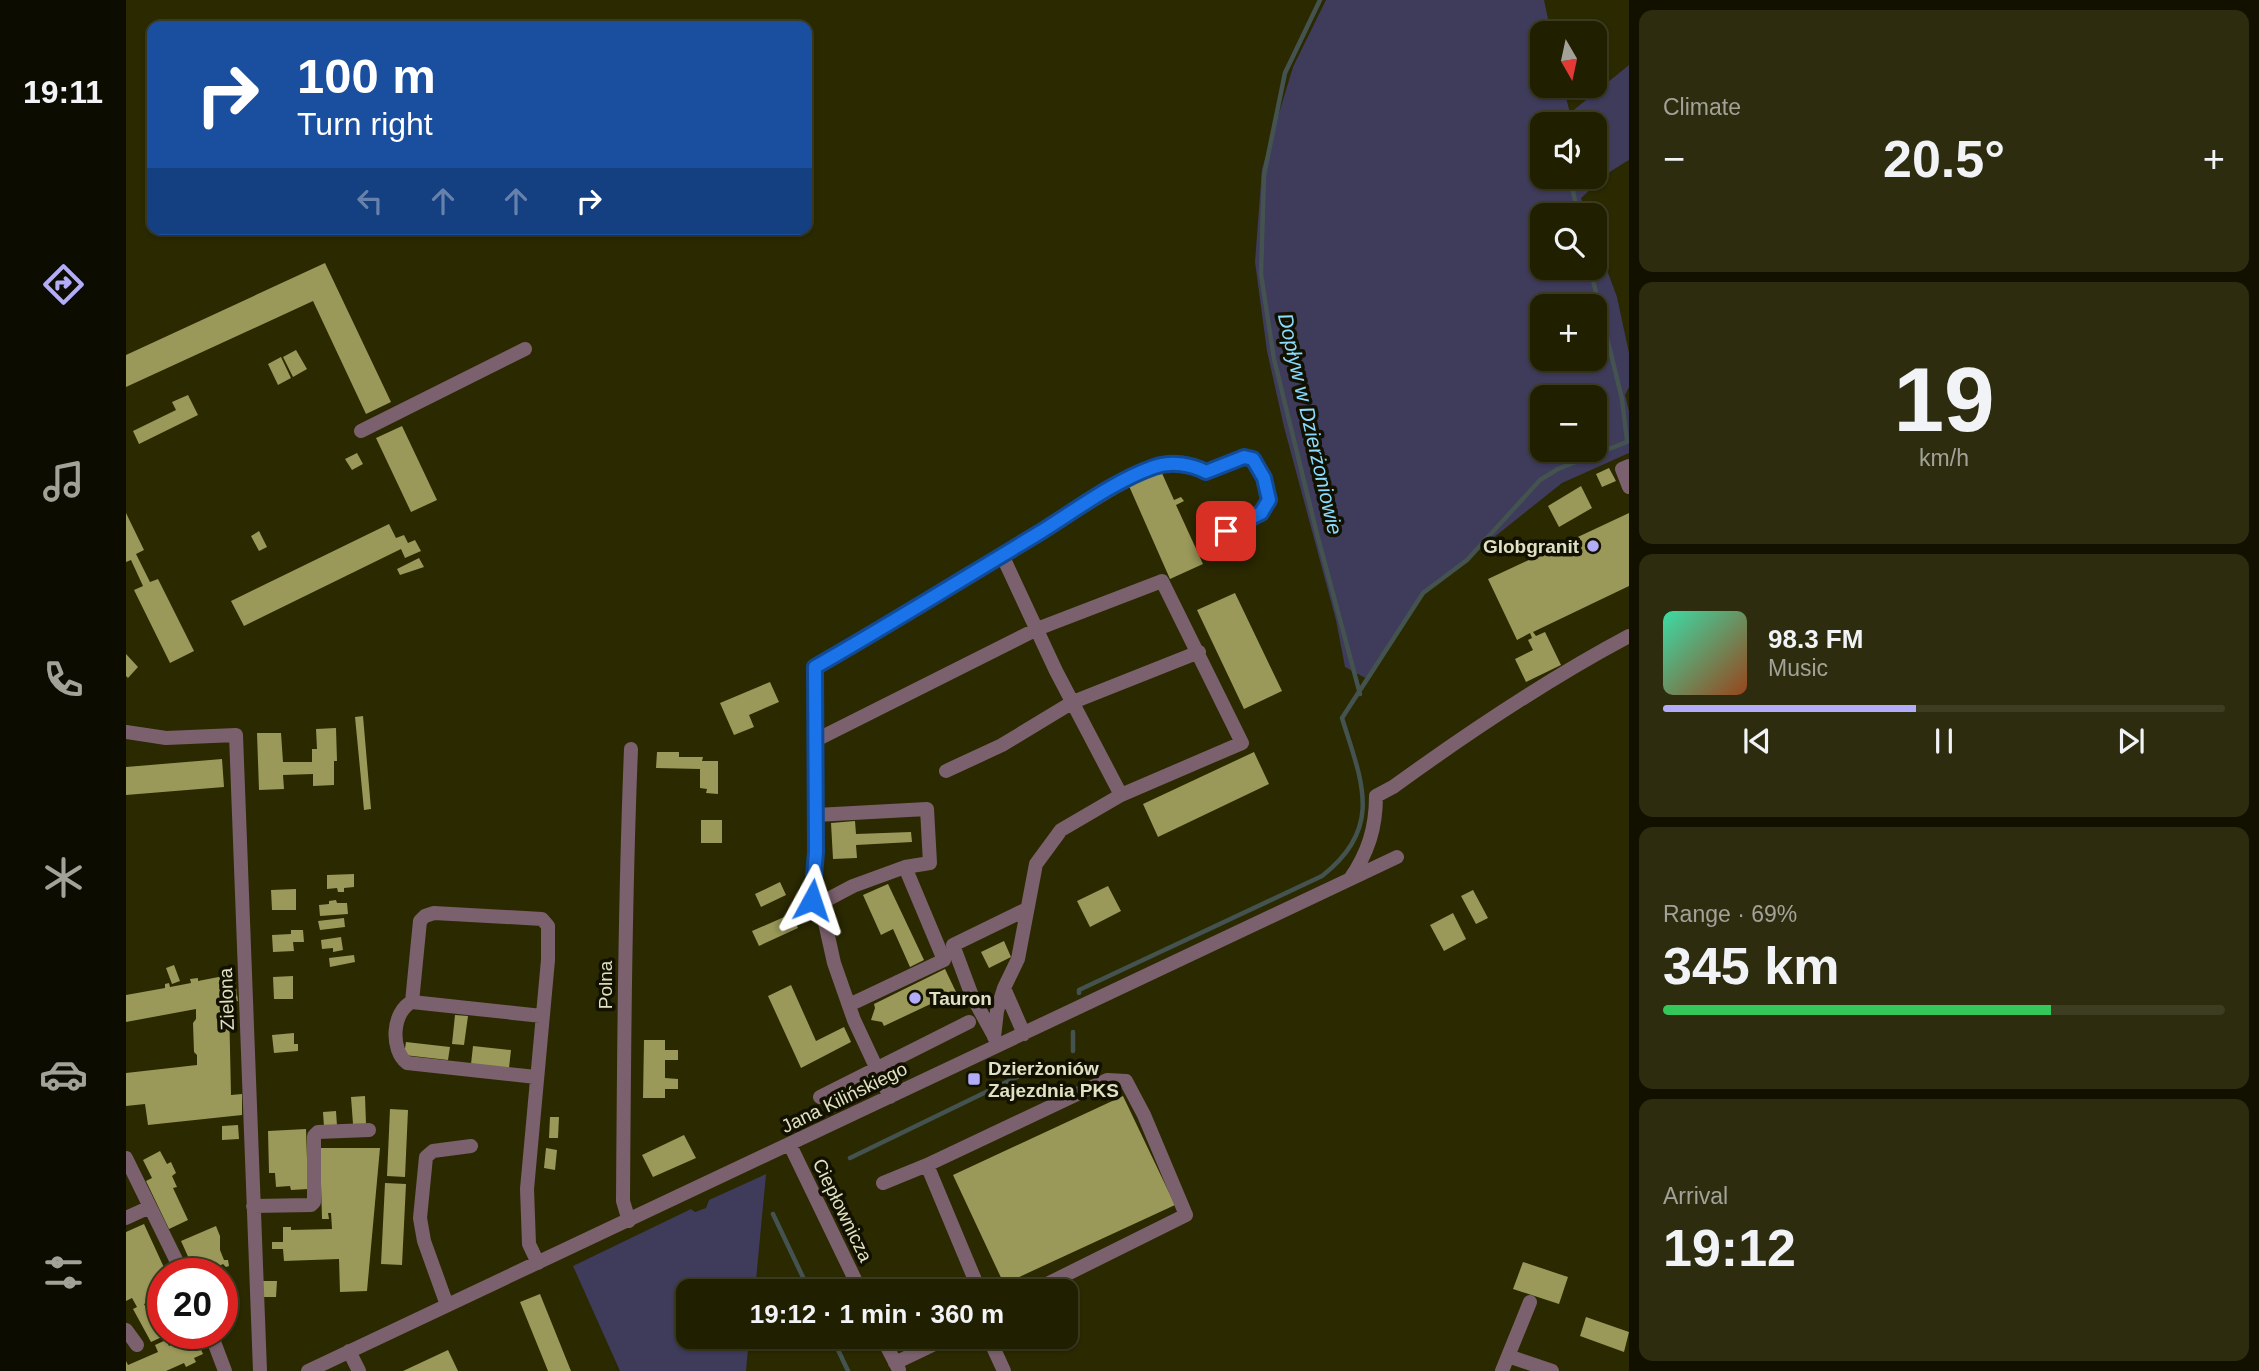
<!DOCTYPE html>
<meta charset="utf-8">
<style>
:root{--surface:#201f00;--page:#2d2c0f;--text:#f1f3f6;--muted:#a2a299;--line:#3d3d22;--accent:#b3adf9}
body{margin:0;font-family:Helvetica,sans-serif;background:var(--page);color:var(--text);height:100vh;display:flex;flex-direction:column;font-size:26px;white-space:nowrap}
*{box-sizing:border-box;margin:0}
p{font-size:23px;color:var(--muted)}
.icon{flex:none;width:38px;height:38px;fill:none;stroke:currentColor;stroke-width:2;stroke-linecap:round;stroke-linejoin:round}
.map{position:relative;flex:1;overflow:hidden}
.details{display:flex;flex-direction:column;gap:10px;padding:10px;background:#121100;width:630px}
.details>*{flex:none}
.top-card{position:absolute;left:21px;top:21px;width:665px;height:214px;border-radius:14px;box-shadow:0 2px 5px #0004,0 0 0 2px var(--line);background:#1a4fa0;color:#fff;overflow:hidden}
.needle{width:46px;rotate:171deg}
.tools{position:absolute;left:1404px;top:21px;display:grid;gap:14px}
.tools a{display:grid;place-items:center;width:77px;height:77px;border-radius:14px;background:var(--surface);box-shadow:0 2px 5px #0004,0 0 0 2px var(--line);font-size:35px}
.speed{position:absolute;left:21px;top:1258px;display:flex;gap:14px;font-size:35px;font-weight:700;text-align:center}
.speed>*{display:grid;place-content:center;width:91px;height:91px;border-radius:50%;background:var(--surface);box-shadow:0 2px 5px #0004,0 0 0 2px var(--line);line-height:1}
.speed .limit{border:10px solid #d22;background:#fff;color:#111}
.pin{position:absolute;display:grid;place-items:center;width:60px;height:60px;color:#fff;margin:-30px;border-radius:14px;box-shadow:0 4px 10px #0006}
.me{position:absolute;width:77px;margin:-38px;rotate:5deg;stroke-linejoin:round;filter:drop-shadow(0 0 5px #0008)}
.turn{display:flex;align-items:center;gap:24px;height:147px;padding:0 35px;font-size:32px}
.turn .icon{width:91px;height:91px;stroke-width:2.5}
.turn b{display:block;font-size:49px;line-height:60px}
.lanes{display:flex;align-items:center;height:66px;padding:0 35px;background:#0003;justify-content:center;gap:35px;direction:ltr}
.lanes .off{opacity:.35}
.big{font-size:52px;font-weight:600;line-height:1.1}
.details .tile{flex:1;display:flex;flex-direction:column;justify-content:center;gap:10px;min-width:0;padding:0 24px;border-radius:14px;background:var(--page)}
.details .dial{align-items:center;gap:0}
.dial b{font-size:91px;line-height:1}
.song{display:flex;align-items:center;gap:21px}
.cover{width:84px;height:84px;border-radius:10px;background:linear-gradient(135deg,hsl(160 70% 55%),hsl(20 70% 35%))}
.played{height:7px;border-radius:4px;background:linear-gradient(90deg,var(--accent) 45%,var(--line) 45%)}
.keys{display:flex;justify-content:space-around;direction:ltr}
.heat{display:flex;justify-content:space-between;align-items:center;font-size:38px;direction:ltr}
.charge{height:10px;border-radius:5px;background:linear-gradient(90deg,#34c759 69%,var(--line) 0)}
.trip{position:absolute;left:550px;top:1279px;width:402px;height:70px;border-radius:14px;background:var(--surface);box-shadow:0 2px 5px #0004,0 0 0 2px var(--line);font-weight:600;line-height:70px;text-align:center}
main{display:flex;flex:1;min-height:0}
.tabs{display:flex;flex-direction:column;width:126px;justify-content:space-around;align-items:center;background:#0d0c00;color:var(--muted)}
.tabs .icon{width:49px;height:49px}
.tabs .selected{color:var(--accent)}
.tabs b{font-size:32px;color:var(--text)}
.map>svg:first-child{display:block}
.green{fill:#3e3b5b;fill-rule:evenodd}
.lines{fill:none;stroke-linecap:round;stroke-linejoin:round}
.stream{stroke:#445350;stroke-width:4.5}
.building{fill:#9a9959}
.minor{stroke:#7b606d;stroke-width:14}
.route-casing{stroke:#114b97;stroke-width:18}
.route{stroke:#1a73e8;stroke-width:12}
.poi-dot{fill:#b3adf9;stroke:#121100;stroke-width:2.5}
.labels{text-anchor:middle;stroke-width:7;stroke-linejoin:round;paint-order:stroke}
.poi-label{font-size:19px;font-weight:bold;fill:#dfe0c4;stroke:#121100;text-anchor:start}
.street-label{font-size:19px;fill:#dfe0c4;stroke:#121100}
.water-label{font-size:21px;font-style:italic;fill:#8adbfe;stroke:#121100}
</style>
<main>
<nav class="tabs">
<b>19:11</b>
<svg class="icon selected" aria-label="directions" viewBox="0 0 24 24"><path d="M12 3l9 9-9 9-9-9zM9 14v-3h6M13 9l2 2-2 2"/></svg>
<svg class="icon" aria-label="music" viewBox="0 0 24 24"><path d="M9 18V5l10-2v13"/><circle cx="6" cy="18" r="3"/><circle cx="16" cy="16" r="3"/></svg>
<svg class="icon" aria-label="phone" viewBox="0 0 24 24"><path d="M5 4h4l2 5-3 2q2 4 5 5l2-3 5 2v4C11 20 4 13 5 4z"/></svg>
<svg class="icon" aria-label="climate" viewBox="0 0 24 24"><path d="M12 3v18M4 7l16 10M4 17L20 7"/></svg>
<svg class="icon" aria-label="car" viewBox="0 0 24 24"><path d="M5 17H2v-5l4-1 3-4h7l3 4 3 1v5h-3M9 17h6M6 11h13"/><circle cx="7" cy="17" r="2"/><circle cx="17" cy="17" r="2"/></svg>
<svg class="icon" aria-label="filters" viewBox="0 0 24 24"><path d="M4 7h16M4 17h16"/><circle cx="9" cy="7" r="2"/><circle cx="15" cy="17" r="2"/></svg>
</nav>
<div class="map">
<svg width="1503" height="1371" viewBox="0 0 1503 1371">
<rect width="100%" height="100%" fill="#2b2900"/>
<path class="green" d="M1200 0H1418L1425 33H1416V86H1437L1444 113 1503 65V160L1485 171 1455 198 1461 215H1416V268H1468V235L1491 297 1503 353V387L1499 395 1503 411V453L1436 483 1298 593 1243 680 1219 667 1210 620 1158 427 1141 351 1129 262 1136 169 1167 67ZM1416 124H1468V177H1416ZM1416 306H1468V359H1416ZM1416 397H1468V450H1416Z
M640 1174 629 1291 562 1292V1337H623L620 1371H494L447 1266 565 1209 569 1212 580 1208 583 1200Z"/>
<g class="lines">
<path class="stream" d="M1194 0 1159 73 1138 175 1135 274 1148 359 1191 534 1234 694
M1444 177 1452 215
M1464 268 1496 399 1501 441
M953 993V990L1196 876C1258 828 1236 782 1216 718L1297 593 1341 560 1414 480 1432 469 1503 441
M947 1051V1032
M724 1158 918 1064
M647 1214 684 1292
M706 1337 722 1371"/>
</g>
<path class="building" d="M199 263 265 402 240 414 187 301 0 387V355Z
M170 350 181 369 167 377 157 357Z
M155 357 165 378 152 385 142 364Z
M62 395 72 415 13 444 7 431 50 410 46 402Z
M276 426 311 500 285 512 250 438Z
M231 453 237 464 226 470 219 459Z
M1483 468 1490 481 1476 487 1470 474Z
M1035 471 1048 500 1055 497 1058 501 1050 505 1077 564 1044 579 1003 486Z
M1455 486 1466 508 1433 527 1422 506Z
M0 513 18 550 10 554 24 582 32 579 68 651 44 663 8 590 17 586 5 560 0 562Z
M1503 513V586L1407 632 1410 636 1419 632 1435 665 1400 682 1389 659 1407 650 1402 640 1406 638 1404 633 1391 640 1362 579Z
M263 524 270 538 278 535 282 543 289 540 295 551 279 558 275 549 118 626 105 601Z
M133 531 141 547 133 551 125 536Z
M293 558 298 567 274 575 271 569Z
M1109 593 1156 691 1118 709 1071 610Z
M0 654 12 667 2 678 0 676Z
M644 682 653 702 623 715 628 727 608 735 594 703Z
M237 716 245 809 238 810 229 717Z
M210 728 211 761H208V785L187 786V774L157 775 158 789 133 790 131 733H155L157 762H186V749H191L190 729Z
M531 752H553V757H577L576 761H592V794L580 793 581 789 574 788V769L530 768Z
M1128 752 1143 784 1032 837 1017 804Z
M96 759 98 787 0 795V767Z
M575 820H596V843H575Z
M729 821 730 834 785 832 786 842 730 845 731 858 707 859 705 823Z
M228 874V887L218 888V892H212L211 888 201 889V875Z
M654 882 660 895 635 907 629 894Z
M762 884 798 960 784 967 767 929 755 935 737 895Z
M982 886 995 911 964 927 951 901Z
M170 889V910H146L145 890Z
M1347 890 1362 918 1350 924 1335 896Z
M210 900 211 903H221L222 914 194 916 193 905 203 904V901Z
M1327 913 1340 939 1318 951 1304 925Z
M665 914 672 928 633 946 626 931Z
M218 918 219 927 194 930 192 921Z
M165 930H177L178 942H167L168 951 147 952 146 935 165 934Z
M215 937 217 950 207 952V948L196 949 195 940Z
M878 941 885 957 863 968 855 952Z
M228 955 229 962 204 967 203 958Z
M48 965 54 981 46 984 40 968Z
M819 969 830 992 758 1026 756 1022 745 1020 749 1008 748 1004Z
M108 974 112 1001 103 1003 105 1095 116 1094V1115L22 1125 19 1104 0 1106V1073L71 1065V1055L68 1052 67 1023 70 1019V1009L0 1022V995L39 988V984L43 983 44 987 65 983 64 979 72 978V981Z
M167 976V999H148L147 977Z
M665 985 690 1041 718 1027 725 1042 675 1068 642 996Z
M329 1015 342 1016 338 1045 326 1044Z
M168 1033V1044H172V1051L148 1053 146 1035Z
M518 1040H539V1050H552V1060H539V1078L552 1079V1089H539V1098H517Z
M280 1042 324 1047 322 1060 278 1055Z
M347 1046 385 1050 383 1068 345 1064Z
M239 1096 240 1124H227L225 1097Z
M997 1096 1049 1205 878 1284 827 1175Z
M264 1109 282 1110 279 1177 261 1176Z
M210 1111 211 1126 198 1127 197 1112Z
M424 1117H433L432 1138H423Z
M112 1125 113 1139 96 1140V1126Z
M180 1129 182 1189 165 1190 164 1186 150 1187 149 1173H143L142 1131Z
M558 1135 570 1158 527 1177 516 1155Z
M194 1148H254L241 1291 214 1292 213 1259 158 1261 157 1249H146V1242H157V1227H165V1230L206 1229 205 1213H202L203 1219H196Z
M420 1148 431 1150 429 1170 418 1168Z
M34 1151 41 1164 45 1162 50 1173 46 1176 51 1187 47 1188 62 1220 43 1229 20 1181 26 1178 17 1160Z
M259 1183 280 1184 276 1265 255 1264Z
M18 1224 41 1274H37V1295L18 1304 36 1337 25 1342 7 1309 11 1307 6 1298 0 1301V1232Z
M90 1226 94 1236V1250L98 1260H102L103 1266 100 1267 97 1264 80 1273 70 1274 55 1241Z
M1397 1262 1442 1277 1433 1304 1387 1289Z
M135 1281H151L150 1297H136Z
M414 1294 445 1371H422L394 1302Z
M1460 1317 1503 1332 1498 1352 1454 1336Z
M68 1334 77 1354 68 1358 70 1362 60 1367 58 1363 40 1371H0V1361L2 1365 32 1352 29 1345 40 1340 43 1346Z
M322 1350 332 1371H277Z"/>
<g class="lines">
<path class="minor" d="M235 431 399 349
M1503 466 1496 469 1503 487
M876 555 689 667 690 740 911 629 1036 581 1116 743 995 795
M0 732 40 738 110 735 134 1371
M690 740V852L686 900 698 918 708 963 728 1020 764 1097
M820 771 876 745 947 702 1073 652
M690 815 801 809 804 863 779 867
M1224 879C1242 853 1250 828 1250 796L1267 787C1343 732 1420 680 1503 636
M691 905 727 886 779 867 818 960 723 1005
M286 1002 416 1016
M867 1034 846 996 827 945 901 909
M898 1034 878 988 892 959 910 864 935 830 995 795 930 671 876 555 989 487 1027 467 1040 464 1068 466 1080 472 1118 457 1127 459 1138 478 1143 500C1130 523 1103 529 1080 539
M868 1037 871 1011 878 988
M410 1077 281 1063C264 1050 266 1011 286 1002L294 921 299 916 308 913 416 919 422 926V960L401 1189 403 1244 412 1263
M694 1097 843 1022
M664 1145 735 1292
M0 1158 57 1274
M801 1165 981 1080 1000 1081 1018 1115 1060 1215 905 1292
M757 1183 801 1165 854 1292
M127 1206 185 1205 188 1202V1136L192 1132 243 1130
M0 1218 24 1207
M503 1221 497 1201C498 1050 499 899 505 749
M321 1305 298 1241 294 1218 300 1157 307 1151 345 1146
M0 1330 11 1345
M85 1334 99 1371
M756 1337 773 1370
M866 1337 867 1347 878 1371
M223 1351 233 1371
M1382 1356 1426 1371
M769 1363 823 1337
M182 1371 1271 857
M1376 1371 1404 1302"/>
</g>
<g class="lines">
<g class="route-casing">
<path id="route" d="M686 900 690 852 689 667C764 624 838 578 913 533 950 510 988 481 1028 467 1045 461 1065 464 1080 472L1118 457 1127 459 1138 478 1143 500 1135 513 1100 531"/>
</g>
<use href="#route" class="route"/>
</g>
<g class="poi-dot">
<circle cx="1467" cy="546" r="7"/>
<circle cx="789" cy="998" r="7"/>
<rect x="841" y="1072" width="14" height="14" rx="3.5"/>
</g>
<g class="labels">
<g class="poi-label">
<text x="1453" y="553" text-anchor="end">Globgranit</text>
<text x="803" y="1005">Tauron</text>
<text x="862" y="1075">Dzierżoniów<tspan x="862" dy="22">Zajezdnia PKS</tspan></text>
</g>
<g class="street-label">
<text transform="translate(479 985) rotate(-90)" y="7">Polna</text>
<text transform="translate(100 999) rotate(-92)" y="7">Zielona</text>
<text transform="translate(718 1097) rotate(-26)" y="7">Jana Kilińskiego</text>
<text transform="translate(717 1210) rotate(64)" y="7">Ciepłownicza</text>
</g>
<g class="water-label">
<text transform="translate(1184 424) rotate(77)" y="7">Dopływ w Dzierżoniowie</text>
</g>
</g>
</svg>
<div class="tools">
<a><svg class="needle" viewBox="-14 -14 28 28"><path d="M0-13l5 13h-10z" fill="#e53935"/><path d="M0 13l5-13h-10z" fill="#a2a299"/></svg></a>
<a><svg class="icon" aria-label="sound" viewBox="0 0 24 24"><path d="M4 9h4l5-4v14l-5-4H4zM17 9q2 3 0 6"/></svg></a>
<a><svg class="icon" aria-label="search" viewBox="0 0 24 24"><circle cx="10" cy="10" r="6"/><path d="M15 15l6 6"/></svg></a>
<a>+</a>
<a>−</a>
</div>
<div class="speed"><div class="limit">20</div></div>
<div class="pin" style="left:1100px;top:531px;background:#d93025"><svg class="icon" aria-label="arrive" viewBox="0 0 24 24"><path d="M6 21V4h12l-3 4 3 4H6"/></svg></div>
<svg class="me" style="left:686px;top:900px" viewBox="-20 -20 40 40"><path d="M0-17L14 15 0 8-14 15z" fill="#1a73e8" stroke="#fff" stroke-width="4"/></svg>
<div class="trip">19:12 · 1 min · 360 m</div>
<div class="top-card">
<div class="turn"><svg class="icon" aria-label="right" viewBox="0 0 24 24"><path d="M7 20v-9h11M14 6l5 5-5 5"/></svg><div><b>100 m</b>Turn right</div></div>
<div class="lanes"><svg class="icon off" aria-label="left" viewBox="0 0 24 24"><path d="M17 20v-9H6M10 6l-5 5 5 5"/></svg><svg class="icon off" aria-label="ahead" viewBox="0 0 24 24"><path d="M12 20V5M6 11l6-6 6 6"/></svg><svg class="icon off" aria-label="ahead" viewBox="0 0 24 24"><path d="M12 20V5M6 11l6-6 6 6"/></svg><svg class="icon" aria-label="right" viewBox="0 0 24 24"><path d="M7 20v-9h11M14 6l5 5-5 5"/></svg></div>
</div>
</div>
<section class="details">
<div class="tile"><p>Climate</p>
<div class="heat"><a>−</a><b class="big">20.5°</b><a>+</a></div>
</div>
<div class="tile dial"><b>19</b><p>km/h</p></div>
<div class="tile">
<div class="song"><i class="cover"></i><div><b>98.3 FM</b><p>Music</p></div></div>
<div class="played"></div>
<div class="keys"><svg class="icon" aria-label="previous" viewBox="0 0 24 24"><path d="M18 5L8 12l10 7zM5 5v14"/></svg><svg class="icon" aria-label="pause" viewBox="0 0 24 24"><path d="M8 5v14M16 5v14"/></svg><svg class="icon" aria-label="next" viewBox="0 0 24 24"><path d="M6 5l10 7-10 7zM19 5v14"/></svg></div>
</div>
<div class="tile"><p>Range · 69%</p><b class="big">345 km</b><div class="charge"></div></div>
<div class="tile"><p>Arrival</p><b class="big">19:12</b></div>
</section>
</main>
